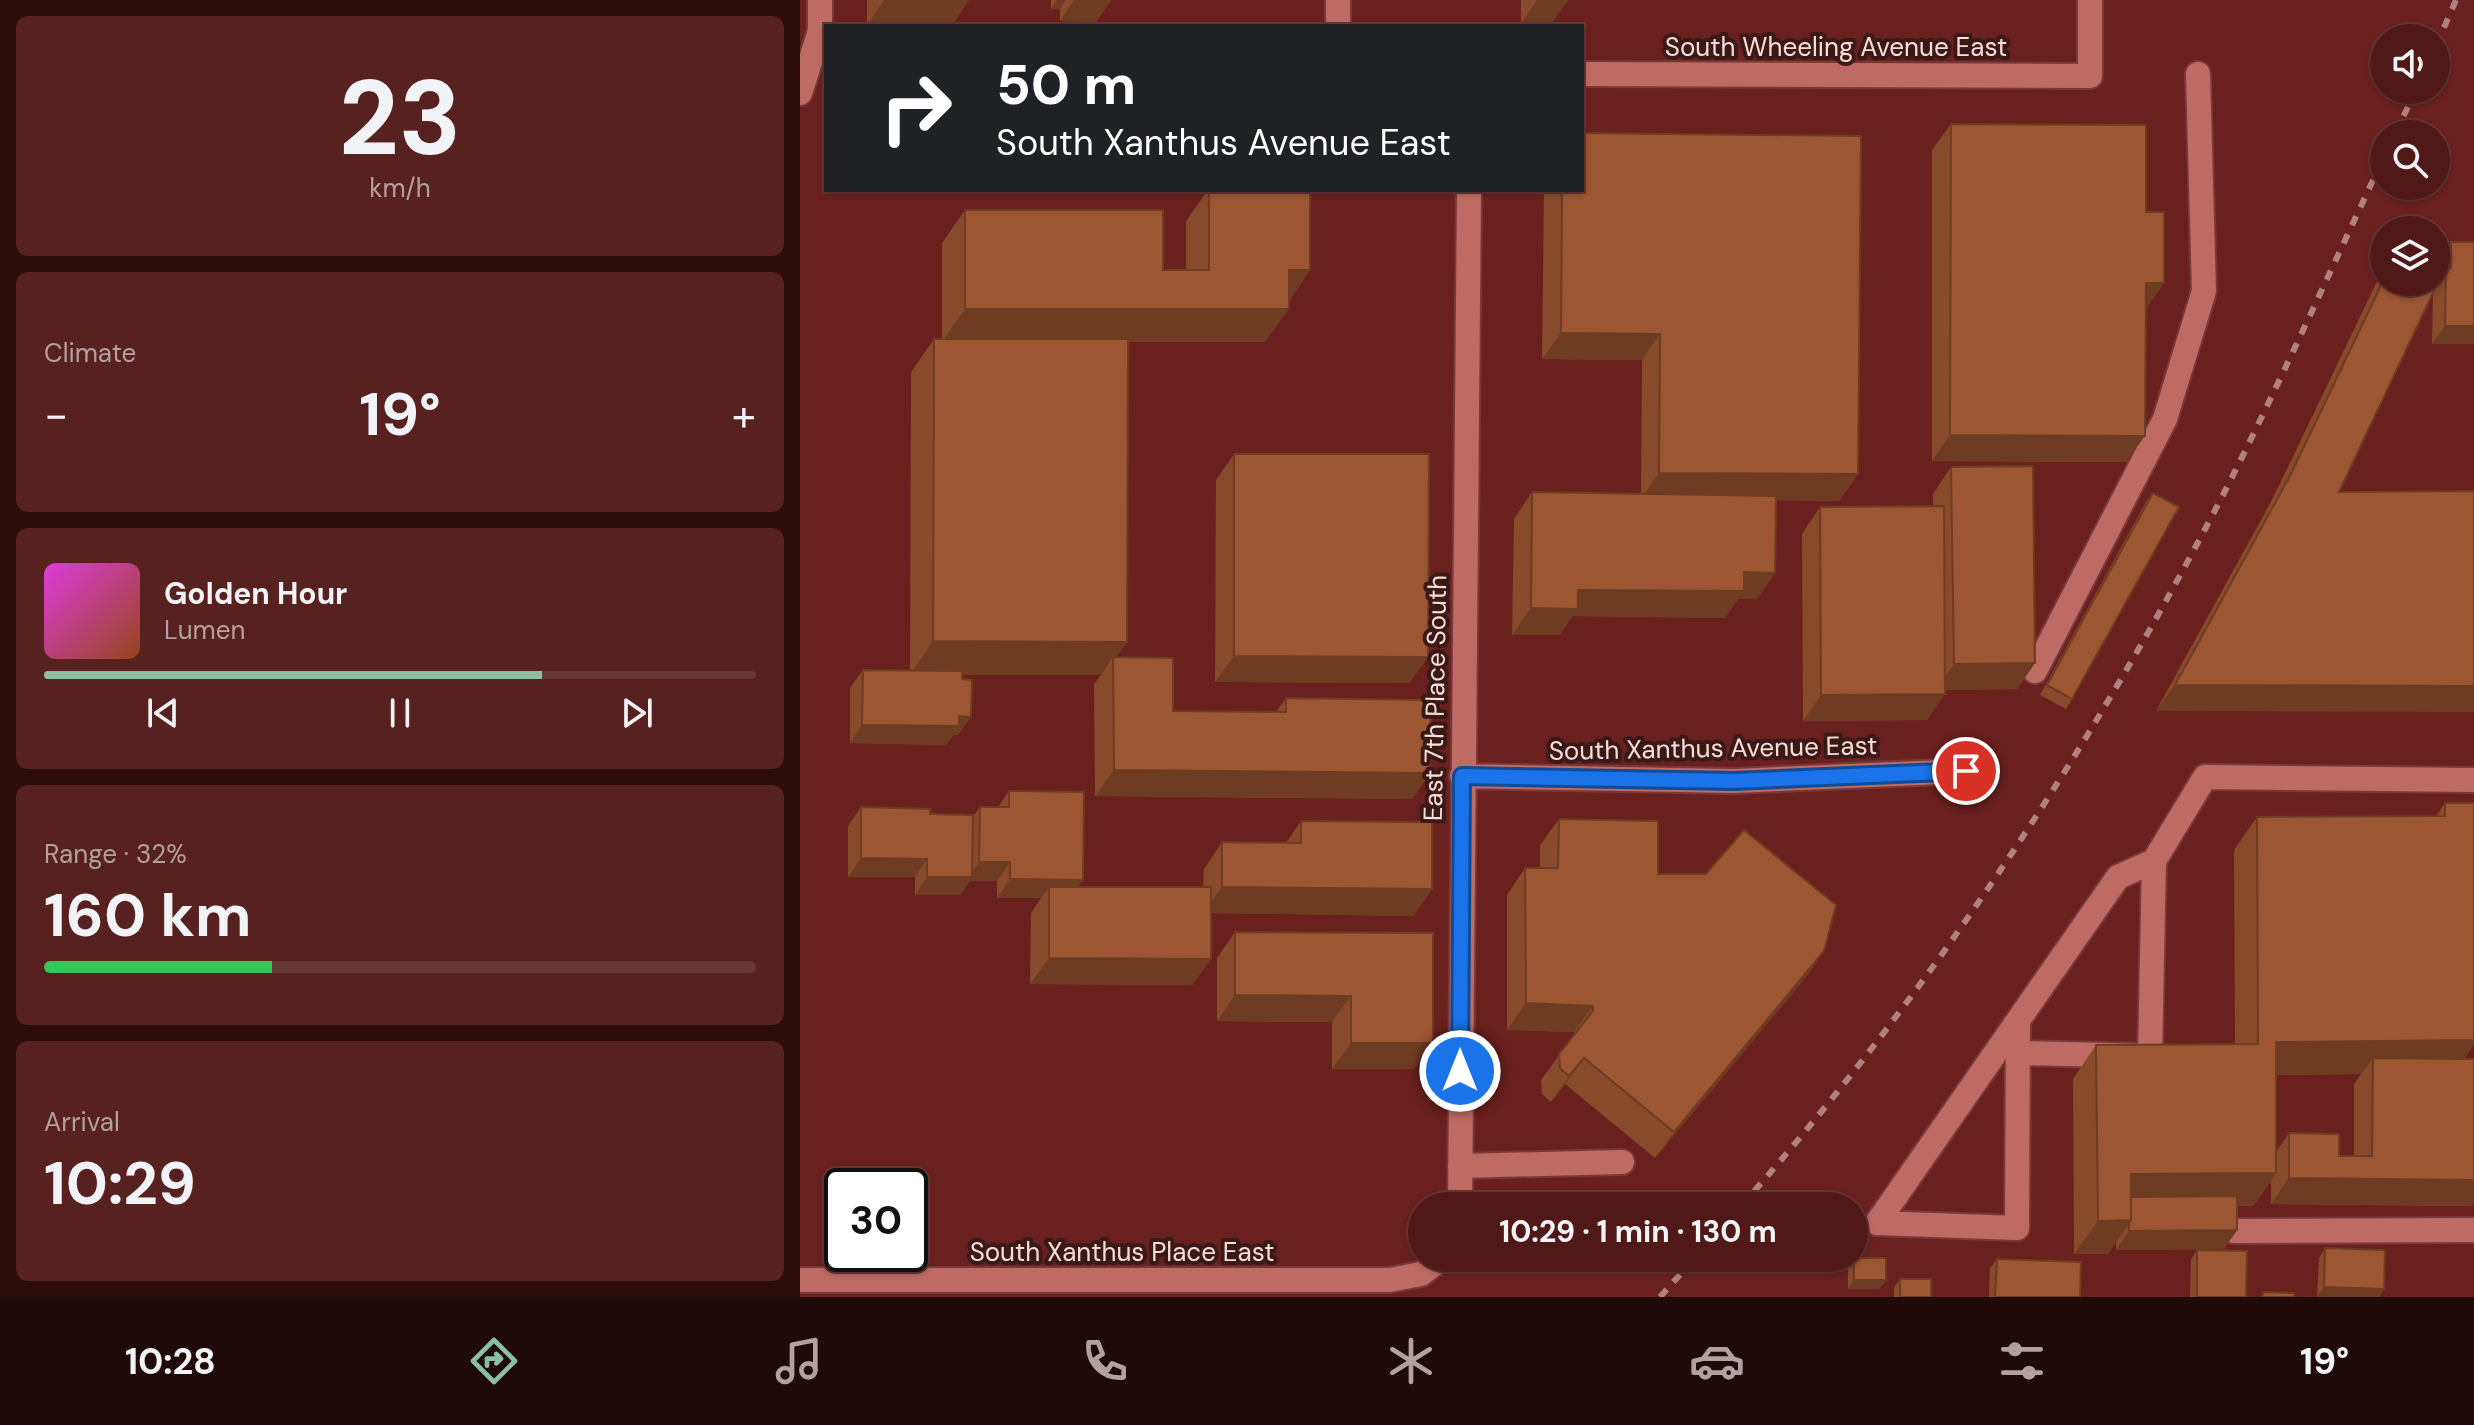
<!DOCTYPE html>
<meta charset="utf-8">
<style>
:root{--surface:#501816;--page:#56211f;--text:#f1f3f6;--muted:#b4a0a1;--line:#673735;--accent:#8abfa5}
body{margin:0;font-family:"DM Sans",sans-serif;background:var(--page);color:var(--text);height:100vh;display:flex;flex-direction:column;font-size:30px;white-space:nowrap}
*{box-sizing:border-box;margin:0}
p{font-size:26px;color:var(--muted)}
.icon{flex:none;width:44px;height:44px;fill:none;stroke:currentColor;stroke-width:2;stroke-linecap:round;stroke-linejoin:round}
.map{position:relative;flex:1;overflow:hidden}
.panel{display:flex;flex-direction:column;gap:16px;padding:16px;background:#2c0d0c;width:800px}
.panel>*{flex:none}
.banner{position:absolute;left:24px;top:24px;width:760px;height:168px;border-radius:0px;box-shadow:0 2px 6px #0004,0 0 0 2px var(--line);background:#202124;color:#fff;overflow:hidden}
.controls{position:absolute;left:1570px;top:24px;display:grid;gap:16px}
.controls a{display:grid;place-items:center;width:80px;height:80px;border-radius:50%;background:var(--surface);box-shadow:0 2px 6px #0004,0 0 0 2px var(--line);font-size:40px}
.speed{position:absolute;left:24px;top:1168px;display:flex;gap:16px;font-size:40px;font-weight:700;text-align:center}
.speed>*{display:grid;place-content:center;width:104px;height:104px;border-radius:50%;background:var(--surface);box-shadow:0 2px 6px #0004,0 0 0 2px var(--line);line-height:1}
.speed .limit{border:4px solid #111;border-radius:12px;background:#fff;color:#111}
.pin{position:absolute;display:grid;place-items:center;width:68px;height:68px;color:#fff;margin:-34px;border:4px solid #fff;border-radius:50%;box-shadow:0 2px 8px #0007}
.me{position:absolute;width:88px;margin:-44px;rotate:0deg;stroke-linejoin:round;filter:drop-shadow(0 0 6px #0008)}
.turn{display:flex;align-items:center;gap:28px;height:168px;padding:0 40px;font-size:36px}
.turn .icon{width:104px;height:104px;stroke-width:2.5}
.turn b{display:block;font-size:56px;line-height:68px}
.big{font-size:60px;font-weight:700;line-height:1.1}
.panel .card{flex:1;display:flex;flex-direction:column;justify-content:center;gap:12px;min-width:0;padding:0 28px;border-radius:12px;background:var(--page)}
.panel .dial{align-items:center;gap:0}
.dial b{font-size:104px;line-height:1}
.song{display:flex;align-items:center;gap:24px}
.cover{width:96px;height:96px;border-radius:12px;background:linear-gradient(135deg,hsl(300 70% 55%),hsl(20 70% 35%))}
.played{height:8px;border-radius:4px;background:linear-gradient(90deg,var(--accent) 70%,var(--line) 70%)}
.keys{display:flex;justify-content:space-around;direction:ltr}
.heat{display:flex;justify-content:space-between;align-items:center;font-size:44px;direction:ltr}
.charge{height:12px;border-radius:6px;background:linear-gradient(90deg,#34c759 32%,var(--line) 0)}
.trip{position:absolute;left:608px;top:1192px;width:460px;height:80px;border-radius:40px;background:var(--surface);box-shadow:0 2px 6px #0004,0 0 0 2px var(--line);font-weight:700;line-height:80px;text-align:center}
.tab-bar{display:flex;height:128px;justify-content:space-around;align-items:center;background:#200a09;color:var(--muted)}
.tab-bar .icon{width:56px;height:56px}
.tab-bar .active{color:var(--accent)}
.tab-bar b{font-size:36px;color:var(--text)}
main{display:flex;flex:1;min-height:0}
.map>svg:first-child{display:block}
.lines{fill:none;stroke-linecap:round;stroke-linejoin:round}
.minor-casing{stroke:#79393b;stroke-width:28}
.minor{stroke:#be6b64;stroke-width:24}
.rail{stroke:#b3817d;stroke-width:6;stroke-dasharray:10 10;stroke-linecap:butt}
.wall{fill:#874a2b;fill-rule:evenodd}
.shaded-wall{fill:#6e3c23}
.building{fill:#9d5632;stroke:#6e3c23;stroke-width:2}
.route-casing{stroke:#114b97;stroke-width:20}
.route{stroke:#1a73e8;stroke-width:14}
.labels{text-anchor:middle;stroke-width:8;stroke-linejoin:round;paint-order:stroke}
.street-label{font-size:26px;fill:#f9ddd9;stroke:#3a1916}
</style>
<main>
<section class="panel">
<div class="card dial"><b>23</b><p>km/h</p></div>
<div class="card"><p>Climate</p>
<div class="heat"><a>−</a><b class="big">19°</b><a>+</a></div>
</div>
<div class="card">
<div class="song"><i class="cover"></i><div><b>Golden Hour</b><p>Lumen</p></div></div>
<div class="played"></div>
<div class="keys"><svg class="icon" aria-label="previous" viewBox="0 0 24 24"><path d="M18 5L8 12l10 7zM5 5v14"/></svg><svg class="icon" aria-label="pause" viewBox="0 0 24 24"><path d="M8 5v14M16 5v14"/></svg><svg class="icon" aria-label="next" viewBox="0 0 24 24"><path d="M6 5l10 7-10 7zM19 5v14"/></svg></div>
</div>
<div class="card"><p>Range · 32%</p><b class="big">160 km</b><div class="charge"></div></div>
<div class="card"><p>Arrival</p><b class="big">10:29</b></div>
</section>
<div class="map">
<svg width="1674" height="1297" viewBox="0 0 1674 1297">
<rect width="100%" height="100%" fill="#6a201d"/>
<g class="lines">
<g class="minor-casing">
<path id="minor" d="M538 26V0
M782 74 1290 76V0
M0 93 20 31V0
M1235 671 1365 419 1404 291 1398 74
M662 776 934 781 1166 771
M1218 1053 1350 1056 1354 861
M660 1166 822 1162
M660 1206 669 190
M1077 1223 1318 877 1354 861 1405 777 1674 780
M1077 1223 1217 1228 1218 1021
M1434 1231 1674 1230
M0 1280H590L621 1274 642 1258"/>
</g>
<use href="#minor" class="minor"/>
<path class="rail" d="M1636 46 1656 0
M1595 134 1616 90
M941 1206C1129 995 1294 744 1424 493 1480 383 1531 269 1584 157
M860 1297 895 1258"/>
</g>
<path class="wall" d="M67 0H169L152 25H67Z
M251 0H311L296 22 260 21V9H251Z
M721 0H768L751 24H721Z
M1151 124 1346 309 1326 462 1132 461V150Z
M408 190H510V270L489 301 465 342H328L316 658 373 711 476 712 486 698 630 773 612 799 295 796 294 684 301 675H162L158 735H153L146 745 50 743V688L63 670H110L111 372 134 339H142V243L165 210 363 270H386V221Z
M744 190H782L1058 474 1039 501 976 500 975 573 957 599H938L925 618 773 616 759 635H712L714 519 732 492 841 494 842 360 742 359Z
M1651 242H1674V344H1632L1633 294 1539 492 1356 711 1472 500 1584 267V282L1640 258Z
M434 454 628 657 609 683 415 682 416 480Z
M1151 467 1235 663 1217 689 1145 690 1127 720 1003 721 1002 534 1020 507 1133 506V494Z
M1353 493 1272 699 1266 709 1240 695 1346 502Z
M209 791 278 887H403L404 869 422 842 486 843 501 821 614 916 411 913V959L392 985 230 984 231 913 241 898H197V881H170L160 895H115V877H48V826L61 807 173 817 180 807H198Z
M1645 803 1674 1044 1664 1059H1674V1202L1671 1206 1471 1204V1181L1453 1206H1437V1230L1424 1249 1316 1250V1242L1308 1254H1274L1273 1079 1296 1045 1435 1044 1434 850 1457 817 1636 816ZM1561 1074 1554 1084V1156H1539L1489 1133 1476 1152V1075Z
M759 819 858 874 1024 951 1006 977 855 1158 765 1084 751 1102 742 1094 741 1080 774 1035V1032L707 1030V895L725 868H740V845Z
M435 932 633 933 614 1069H532V1022L417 1021V958Z
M1525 1248 1584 1289 1579 1297H1517L1519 1258Z
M1397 1250 1446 1297H1390L1391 1259Z
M1054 1258 1086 1280 1079 1289H1048V1267Z
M1197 1259 1280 1297H1189L1190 1268Z
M1100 1279 1131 1297H1094V1288Z"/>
<path class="shaded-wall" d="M84 0H169L152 25H67Z
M257 0H266L260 9H251Z
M274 0H311L296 22 260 21Z
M737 0H768L751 24H721Z
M489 270H510L487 304Z
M1346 283H1364L1346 309Z
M165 309H489L465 342H142Z
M1645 326H1674V344H1632Z
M761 333 860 334 842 360 742 359Z
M1150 435 1345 436 1326 462 1132 461Z
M859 473 1058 474 1039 501 841 499Z
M944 572 975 573 957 599H938L925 618 773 616 759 635H712L731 608 778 590Z
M133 641 327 642 313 662V657L301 675H110Z
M434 656 628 657 609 683 415 682Z
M1235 663 1217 689 1136 690 1154 664Z
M1375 685 1674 686V712L1356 711Z
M1145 694 1127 720 1003 721 1021 695Z
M159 716 171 717 158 735H153L146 745 50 743 62 725Z
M314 770 630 773 612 799 295 796Z
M61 858 127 859 115 877H48Z
M179 862H210L197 881H170L160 895H115L127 877H169Z
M210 879 283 880 270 899 249 887 241 898H197Z
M422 887 632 889 614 916 403 913Z
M1024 951 1006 977 855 1158 874 1132Z
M249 958 411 959 392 985 230 984Z
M435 995 551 996 532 1022 417 1021Z
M726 1003 793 1006 774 1032 707 1030Z
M1674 1040V1044L1654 1074 1573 1058 1561 1074 1452 1075 1476 1042Z
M551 1043H633L614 1069H532Z
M784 1058 765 1084 751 1102 769 1076Z
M1476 1173 1453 1206 1329 1207 1331 1174Z
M1489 1178 1674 1180V1202L1671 1206 1471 1204Z
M1331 1220 1308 1254H1274L1298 1221Z
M1437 1230 1424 1249 1316 1250 1329 1231Z
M1054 1280H1086L1079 1289H1048Z
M1524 1287 1584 1289 1579 1297H1517Z"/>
<path class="building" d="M1151 124 1346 125V212H1364V283H1346L1345 436 1150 435Z
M782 133 1061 136 1058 474 859 473 860 334 761 333 762 190H782Z
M409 190H510V270H489V309H165V210H363V270H409Z
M1651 242H1674V326H1645L1646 268H1651Z
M1636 256 1648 261 1539 492 1674 491V686L1375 685 1491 474 1584 279V282H1636Z
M134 339H328L327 642 133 641Z
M434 454H629L628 657 434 656Z
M1233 466 1235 663 1154 664 1151 467Z
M732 492 976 496 975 573 944 572V591L778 590V609L731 608Z
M1353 493 1379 507 1272 699 1247 685Z
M1144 506 1145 694 1021 695 1020 507Z
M313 657 373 658V711L486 712V698L631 700 630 773 314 770Z
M63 670 162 671V679L172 680 171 717 159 716V726L62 725Z
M209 791 284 792 283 880 210 879V862H179L180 807H209Z
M1645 803H1674V1040L1476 1042V1173L1331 1174V1220L1298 1221 1296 1045 1458 1044 1457 817 1645 816Z
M61 807 130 809V814L173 815 172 877H127V859L61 858Z
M759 819 858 821V874H906L944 830 1036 905 1024 951 874 1132 784 1058 769 1076 760 1068 759 1054 793 1011V1006L726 1003 725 868H758Z
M501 821 632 822V889L422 887V842L501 843Z
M249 887H411V959L249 958Z
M435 932 633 933V1043H551V996L435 995Z
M1573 1058 1674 1059V1180L1489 1178V1133L1539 1134V1156H1572Z
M1437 1196V1230L1329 1231V1223L1331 1220V1197Z
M1525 1248 1585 1250 1584 1289 1524 1287Z
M1397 1250 1447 1251 1446 1297H1397Z
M1054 1258H1086V1280H1054Z
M1197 1259 1281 1262 1280 1297H1195Z
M1100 1279H1131V1297H1100Z
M1463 1292 1494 1293V1297H1463Z"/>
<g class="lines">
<g class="route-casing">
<path id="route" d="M660 1071 662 776 934 781 1166 771"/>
</g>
<use href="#route" class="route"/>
</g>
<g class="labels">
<g class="street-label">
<text x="1036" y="56">South Wheeling Avenue East</text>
<text transform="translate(635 698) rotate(-89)" y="9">East 7th Place South</text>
<text transform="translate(913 748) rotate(-1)" y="9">South Xanthus Avenue East</text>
<text x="322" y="1261">South Xanthus Place East</text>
</g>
</g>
</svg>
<div class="controls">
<a><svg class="icon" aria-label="sound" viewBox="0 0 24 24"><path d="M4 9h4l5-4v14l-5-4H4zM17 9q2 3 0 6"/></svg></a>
<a><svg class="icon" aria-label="search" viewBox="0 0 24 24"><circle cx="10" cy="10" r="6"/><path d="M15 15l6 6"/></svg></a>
<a><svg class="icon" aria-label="layers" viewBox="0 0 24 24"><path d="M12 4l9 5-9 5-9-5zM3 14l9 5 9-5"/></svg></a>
</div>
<div class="speed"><div class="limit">30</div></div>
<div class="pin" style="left:1166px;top:771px;background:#d93025"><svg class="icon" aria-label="arrive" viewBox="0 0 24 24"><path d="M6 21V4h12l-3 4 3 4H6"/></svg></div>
<svg class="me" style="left:660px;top:1071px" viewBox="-20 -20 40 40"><circle r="17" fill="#1a73e8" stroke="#fff" stroke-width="3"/><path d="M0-11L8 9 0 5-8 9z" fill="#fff"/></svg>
<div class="trip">10:29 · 1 min · 130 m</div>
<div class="banner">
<div class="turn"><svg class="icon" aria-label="right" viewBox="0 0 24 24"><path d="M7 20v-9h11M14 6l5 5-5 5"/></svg><div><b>50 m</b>South Xanthus Avenue East</div></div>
</div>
</div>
</main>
<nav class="tab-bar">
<b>10:28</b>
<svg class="icon active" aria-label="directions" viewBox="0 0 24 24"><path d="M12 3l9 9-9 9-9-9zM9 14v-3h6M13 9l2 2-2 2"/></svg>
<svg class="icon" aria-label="music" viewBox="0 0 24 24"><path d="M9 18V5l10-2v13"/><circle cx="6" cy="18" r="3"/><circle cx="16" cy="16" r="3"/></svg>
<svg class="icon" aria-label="phone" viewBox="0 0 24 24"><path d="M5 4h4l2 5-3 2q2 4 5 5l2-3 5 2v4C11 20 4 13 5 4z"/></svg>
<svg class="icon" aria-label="climate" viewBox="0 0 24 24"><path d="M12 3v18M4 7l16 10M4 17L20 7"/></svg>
<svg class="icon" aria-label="car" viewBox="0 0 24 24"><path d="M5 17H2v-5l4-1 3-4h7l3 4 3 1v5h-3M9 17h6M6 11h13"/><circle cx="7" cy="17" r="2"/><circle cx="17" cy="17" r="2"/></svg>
<svg class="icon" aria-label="filters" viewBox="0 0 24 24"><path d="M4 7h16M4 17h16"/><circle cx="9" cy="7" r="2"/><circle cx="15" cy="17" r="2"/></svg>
<b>19°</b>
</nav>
